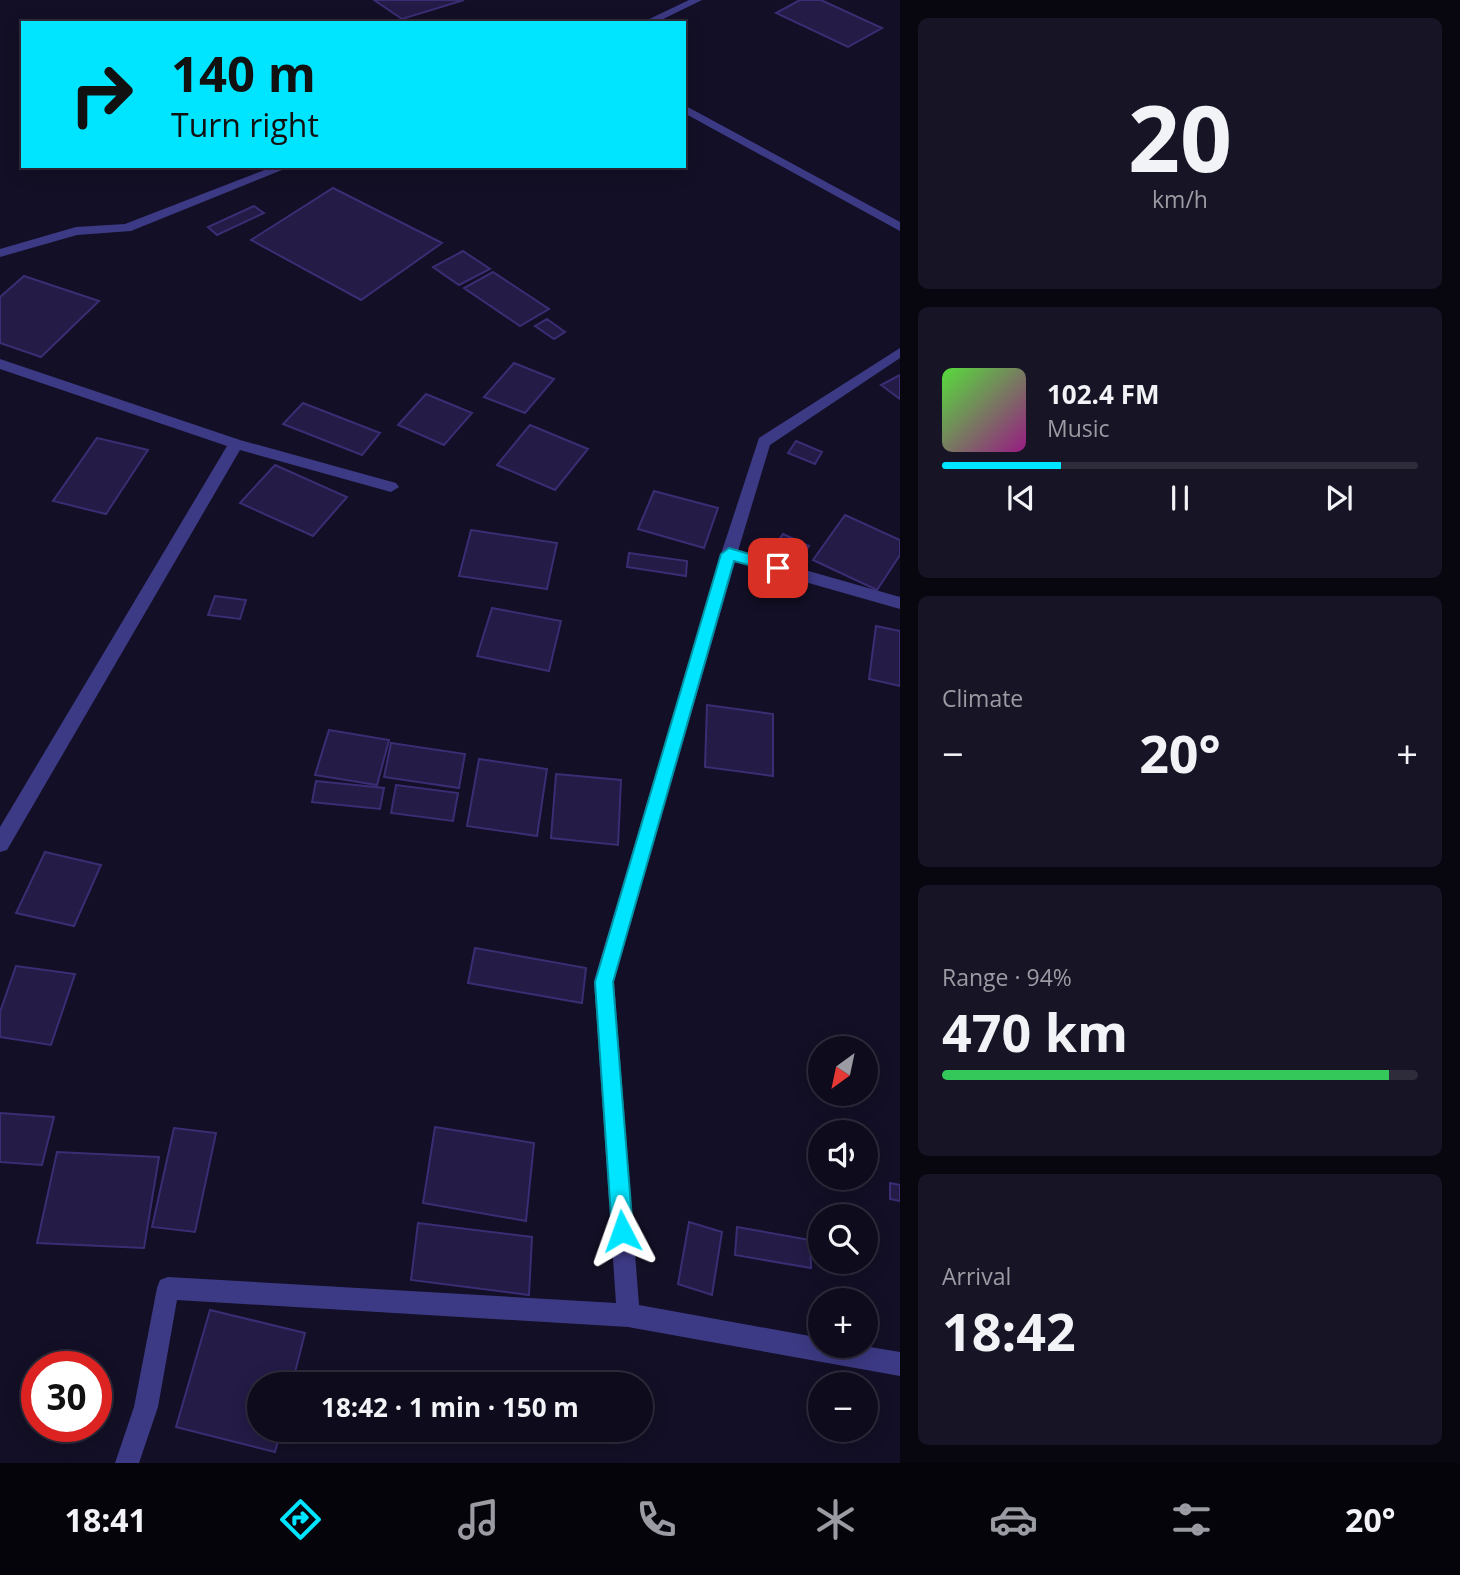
<!DOCTYPE html>
<meta charset="utf-8">
<style>
:root{--surface:#0e0b1c;--page:#171425;--text:#f1f3f6;--muted:#9b9ba3;--line:#2e2b3b;--accent:#00e5ff}
body{margin:0;font-family:"Open Sans",sans-serif;background:var(--page);color:var(--text);height:100vh;display:flex;flex-direction:column;font-size:26px;white-space:nowrap}
*{box-sizing:border-box;margin:0}
p{font-size:23px;color:var(--muted)}
.icon{flex:none;width:38px;height:38px;fill:none;stroke:currentColor;stroke-width:2;stroke-linecap:round;stroke-linejoin:round}
.map{position:relative;flex:1;overflow:hidden}
.sheet{display:flex;flex-direction:column;gap:18px;padding:18px;background:#08060f;width:560px}
.sheet>*{flex:none}
.hud{position:absolute;left:21px;top:21px;width:665px;height:147px;border-radius:0px;box-shadow:0 4px 18px #0003,0 0 0 2px var(--line);background:#00e5ff;color:#111;overflow:hidden}
.needle{width:46px;rotate:213deg}
.controls{position:absolute;left:808px;top:1036px;display:grid;gap:14px}
.controls a{display:grid;place-items:center;width:70px;height:70px;border-radius:50%;background:var(--surface);box-shadow:0 4px 18px #0003,0 0 0 2px var(--line);font-size:35px}
.speed{position:absolute;left:21px;top:1351px;display:flex;gap:14px;font-size:35px;font-weight:700;text-align:center}
.speed>*{display:grid;place-content:center;width:91px;height:91px;border-radius:50%;background:var(--surface);box-shadow:0 4px 18px #0003,0 0 0 2px var(--line);line-height:1}
.speed .limit{border:10px solid #d22;background:#fff;color:#111}
.pin{position:absolute;display:grid;place-items:center;width:60px;height:60px;color:#fff;margin:-30px;border-radius:14px;box-shadow:0 4px 10px #0006}
.me{position:absolute;width:77px;margin:-38px;rotate:356deg;stroke-linejoin:round;filter:drop-shadow(0 0 5px #0008)}
.turn{display:flex;align-items:center;gap:24px;height:147px;padding:0 35px;font-size:32px}
.turn .icon{width:91px;height:91px;stroke-width:2.5}
.turn b{display:block;font-size:49px;line-height:60px}
.big{font-size:52px;font-weight:700;line-height:1.1}
.sheet .tile{flex:1;display:flex;flex-direction:column;justify-content:center;gap:10px;min-width:0;padding:0 24px;border-radius:10px;background:var(--page)}
.sheet .dial{align-items:center;gap:0}
.dial b{font-size:91px;line-height:1}
.song{display:flex;align-items:center;gap:21px}
.cover{width:84px;height:84px;border-radius:10px;background:linear-gradient(135deg,hsl(110 70% 55%),hsl(310 70% 35%))}
.played{height:7px;border-radius:4px;background:linear-gradient(90deg,var(--accent) 25%,var(--line) 25%)}
.keys{display:flex;justify-content:space-around;direction:ltr}
.heat{display:flex;justify-content:space-between;align-items:center;font-size:38px;direction:ltr}
.charge{height:10px;border-radius:5px;background:linear-gradient(90deg,#34c759 94%,var(--line) 0)}
.trip{position:absolute;left:247px;top:1372px;width:406px;height:70px;border-radius:35px;background:var(--surface);box-shadow:0 4px 18px #0003,0 0 0 2px var(--line);font-weight:700;line-height:70px;text-align:center}
.tabs{display:flex;height:112px;justify-content:space-around;align-items:center;background:#06040b;color:var(--muted)}
.tabs .icon{width:49px;height:49px}
.tabs .active{color:var(--accent)}
.tabs b{font-size:32px;color:var(--text)}
main{display:flex;flex:1;min-height:0}
.map>svg:first-child{display:block}
.building{fill:#241b47;stroke:#3b2d73;stroke-width:2}
.lines{fill:none;stroke-linecap:round;stroke-linejoin:round}
.minor{fill:#3d3a85;fill-rule:evenodd}
.route{fill:#00e5ff;stroke:#0095a6;stroke-width:2}
</style>
<main>
<div class="map">
<svg width="900" height="1463" viewBox="0 0 900 1463">
<rect width="100%" height="100%" fill="#130f26"/>
<path class="building" d="M374 0H464L402 19Z
M800 0H821L882 28 848 47 776 13Z
M333 188 442 243 361 300 251 240Z
M254 206 264 213 217 235 208 227Z
M463 251 490 269 459 285 433 267Z
M493 272 549 309 520 326 464 288Z
M24 276 99 301 41 357 0 343V297Z
M547 319 565 332 554 339 535 326Z
M514 363 554 379 525 413 484 397Z
M900 375V399L881 385Z
M426 394 472 413 444 445 398 425Z
M303 403 380 433 362 455 283 424Z
M530 425 588 449 555 490 497 465Z
M97 438 148 450 106 514 53 501Z
M796 441 822 452 815 464 788 453Z
M275 465 347 497 313 536 240 503Z
M654 491 718 508 704 548 638 529Z
M845 515 900 540V555L877 590 813 560Z
M471 530 557 543 547 589 459 576Z
M783 534 809 546 793 571 766 558Z
M629 553 687 561 686 576 627 567Z
M215 596 246 600 240 619 208 615Z
M492 608 561 621 549 671 477 656Z
M876 626 900 631V686L869 679Z
M707 705 773 714V776L705 767Z
M329 730 389 740 377 785 315 775Z
M391 743 465 754 459 788 384 777Z
M479 759 547 769 537 836 467 826Z
M556 774 621 780 618 845 551 838Z
M316 781 384 788 380 809 312 802Z
M396 785 458 793 453 821 391 813Z
M45 852 101 865 74 926 16 913Z
M475 948 586 968 582 1003 468 983Z
M16 966 75 974 51 1045 0 1037V1012Z
M0 1113 54 1117 42 1165 0 1162Z
M435 1127 534 1143 526 1221 423 1203Z
M174 1128 216 1133 195 1232 152 1227Z
M57 1152 159 1157 144 1248 37 1243Z
M890 1183 900 1185V1201L890 1199Z
M689 1222 722 1232 712 1295 678 1284Z
M418 1223 532 1237 529 1295 411 1280Z
M737 1227 810 1240 811 1268 735 1255Z
M210 1310 305 1333 292 1384H259V1430H281L275 1452 176 1427Z"/>
<g class="lines">
<path class="minor" d="M689 0H702L655 23H641Z
M684 105 900 222V231L684 113Z
M275 166H292L131 231 77 235 0 257V249L76 227 125 224Z
M900 348V358L770 445 738 551 900 597V609L735 562 614 981 639 1305 821 1338V1346H864L900 1352V1376L628 1327 177 1300 158 1407 139 1463H115L134 1407 157 1288 160 1280 168 1277 616 1303 594 981 721 554 759 438Z
M0 359 240 440 396 483 399 487 391 492 240 450 7 850 0 852V827L227 446 0 369Z"/>
</g>
<path class="route" d="M729 548 783 564 785 568 778 573 734 561 613 982 633 1231 630 1239 622 1242 615 1239 612 1231 595 982 721 554Z"/>
</svg>
<div class="controls">
<a><svg class="needle" viewBox="-14 -14 28 28"><path d="M0-13l5 13h-10z" fill="#e53935"/><path d="M0 13l5-13h-10z" fill="#9b9ba3"/></svg></a>
<a><svg class="icon" aria-label="sound" viewBox="0 0 24 24"><path d="M4 9h4l5-4v14l-5-4H4zM17 9q2 3 0 6"/></svg></a>
<a><svg class="icon" aria-label="search" viewBox="0 0 24 24"><circle cx="10" cy="10" r="6"/><path d="M15 15l6 6"/></svg></a>
<a>+</a>
<a>−</a>
</div>
<div class="speed"><div class="limit">30</div></div>
<div class="pin" style="left:778px;top:568px;background:#d93025"><svg class="icon" aria-label="arrive" viewBox="0 0 24 24"><path d="M6 21V4h12l-3 4 3 4H6"/></svg></div>
<svg class="me" style="left:622px;top:1231px" viewBox="-20 -20 40 40"><path d="M0-17L14 15 0 8-14 15z" fill="#00e5ff" stroke="#fff" stroke-width="4"/></svg>
<div class="trip">18:42 · 1 min · 150 m</div>
<div class="hud">
<div class="turn"><svg class="icon" aria-label="right" viewBox="0 0 24 24"><path d="M7 20v-9h11M14 6l5 5-5 5"/></svg><div><b>140 m</b>Turn right</div></div>
</div>
</div>
<section class="sheet">
<div class="tile dial"><b>20</b><p>km/h</p></div>
<div class="tile">
<div class="song"><i class="cover"></i><div><b>102.4 FM</b><p>Music</p></div></div>
<div class="played"></div>
<div class="keys"><svg class="icon" aria-label="previous" viewBox="0 0 24 24"><path d="M18 5L8 12l10 7zM5 5v14"/></svg><svg class="icon" aria-label="pause" viewBox="0 0 24 24"><path d="M8 5v14M16 5v14"/></svg><svg class="icon" aria-label="next" viewBox="0 0 24 24"><path d="M6 5l10 7-10 7zM19 5v14"/></svg></div>
</div>
<div class="tile"><p>Climate</p>
<div class="heat"><a>−</a><b class="big">20°</b><a>+</a></div>
</div>
<div class="tile"><p>Range · 94%</p><b class="big">470 km</b><div class="charge"></div></div>
<div class="tile"><p>Arrival</p><b class="big">18:42</b></div>
</section>
</main>
<nav class="tabs">
<b>18:41</b>
<svg class="icon active" aria-label="directions" viewBox="0 0 24 24"><path d="M12 3l9 9-9 9-9-9zM9 14v-3h6M13 9l2 2-2 2"/></svg>
<svg class="icon" aria-label="music" viewBox="0 0 24 24"><path d="M9 18V5l10-2v13"/><circle cx="6" cy="18" r="3"/><circle cx="16" cy="16" r="3"/></svg>
<svg class="icon" aria-label="phone" viewBox="0 0 24 24"><path d="M5 4h4l2 5-3 2q2 4 5 5l2-3 5 2v4C11 20 4 13 5 4z"/></svg>
<svg class="icon" aria-label="climate" viewBox="0 0 24 24"><path d="M12 3v18M4 7l16 10M4 17L20 7"/></svg>
<svg class="icon" aria-label="car" viewBox="0 0 24 24"><path d="M5 17H2v-5l4-1 3-4h7l3 4 3 1v5h-3M9 17h6M6 11h13"/><circle cx="7" cy="17" r="2"/><circle cx="17" cy="17" r="2"/></svg>
<svg class="icon" aria-label="filters" viewBox="0 0 24 24"><path d="M4 7h16M4 17h16"/><circle cx="9" cy="7" r="2"/><circle cx="15" cy="17" r="2"/></svg>
<b>20°</b>
</nav>
